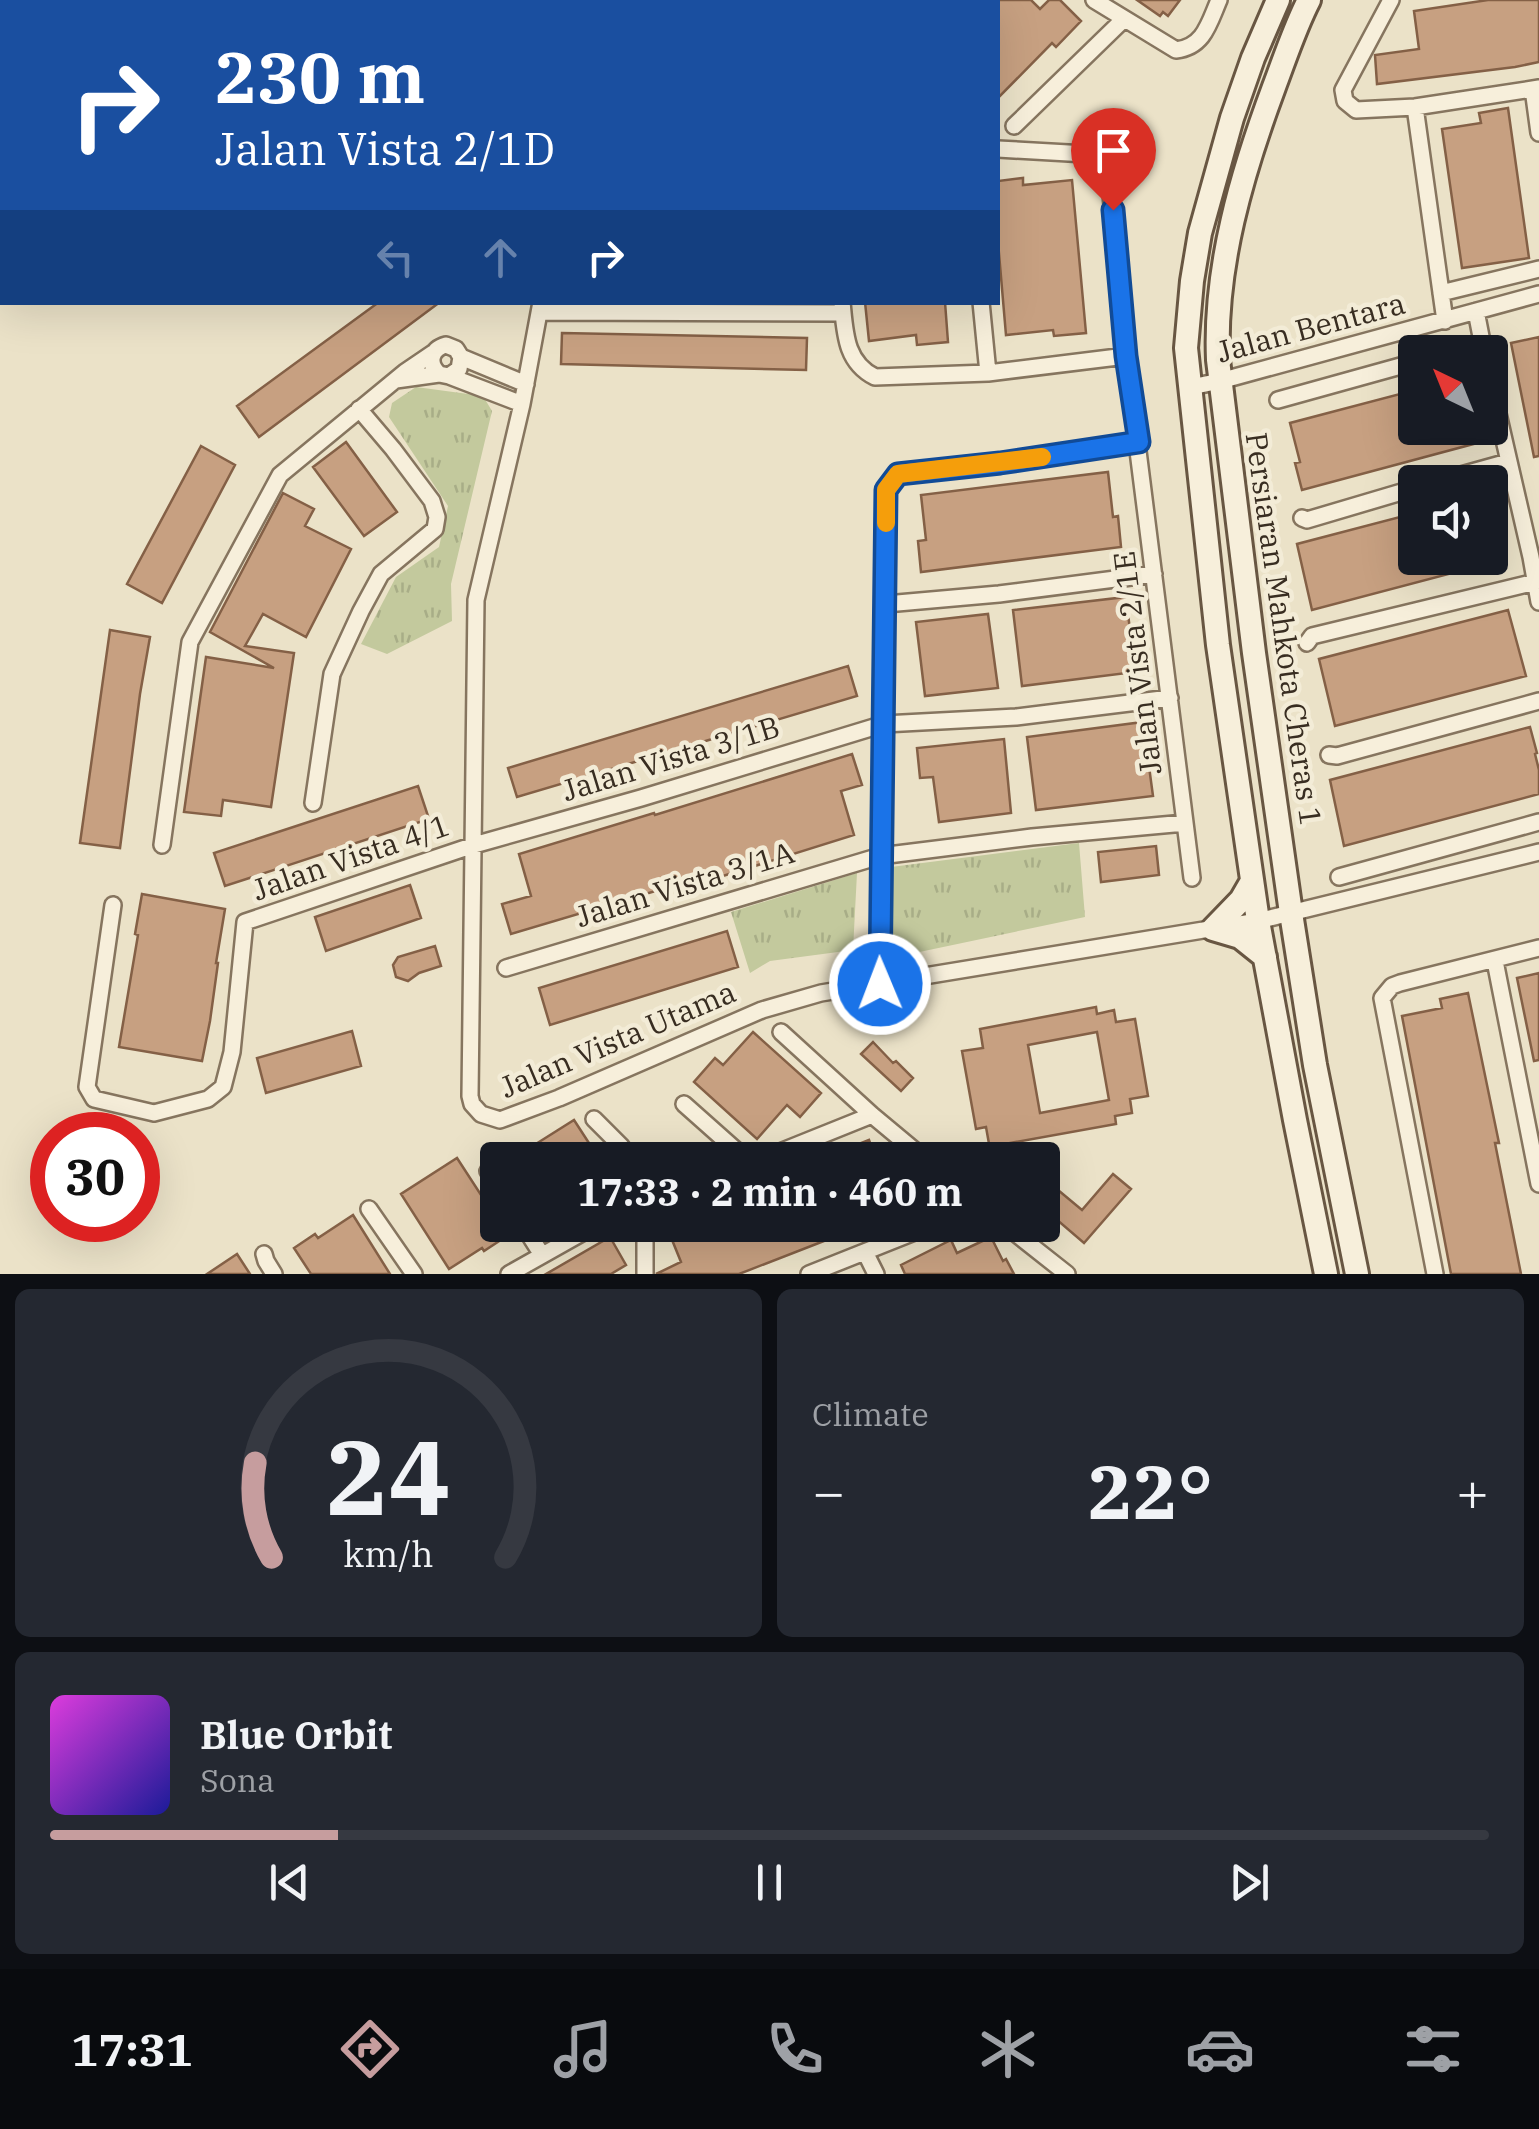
<!DOCTYPE html>
<meta charset="utf-8">
<style>
:root{--surface:#171b24;--page:#242831;--text:#f1f3f6;--muted:#9ea1a6;--line:#363941;--accent:#c69d9e}
body{margin:0;font-family:"IBM Plex Serif",serif;background:var(--page);color:var(--text);height:100vh;display:flex;flex-direction:column;font-size:38px;white-space:nowrap}
*{box-sizing:border-box;margin:0}
p{font-size:32px;color:var(--muted)}
.icon{flex:none;width:55px;height:55px;fill:none;stroke:currentColor;stroke-width:2;stroke-linecap:round;stroke-linejoin:round}
.map{position:relative;height:1274px;overflow:hidden}
.sheet{display:flex;flex-direction:column;gap:15px;padding:15px;background:#0d0f14;flex:1}
.sheet>*{flex:none}
.hud{position:absolute;left:0px;top:0px;width:1000px;height:305px;box-shadow:0 10px 40px #0002;background:#1a4fa0;color:#fff;overflow:hidden}
.needle{width:65px;rotate:317deg}
.tools{position:absolute;left:1398px;top:335px;display:grid;gap:20px}
.tools a{display:grid;place-items:center;width:110px;height:110px;border-radius:10px;background:var(--surface);box-shadow:0 10px 40px #0002;font-size:50px}
.speed{position:absolute;left:30px;top:1112px;display:flex;gap:20px;font-size:50px;font-weight:700;text-align:center}
.speed>*{display:grid;place-content:center;width:130px;height:130px;border-radius:50%;background:var(--surface);box-shadow:0 10px 40px #0002;line-height:1}
.speed .limit{border:15px solid #d22;background:#fff;color:#111}
.pin{position:absolute;display:grid;place-items:center;width:85px;height:85px;color:#fff;margin:-102px -42px;border-radius:50% 50% 50% 0;rotate:-45deg;box-shadow:0 0 10px #0007}
.pin .icon{rotate:45deg}
.me{position:absolute;width:110px;margin:-55px;rotate:359deg;stroke-linejoin:round;filter:drop-shadow(0 0 8px #0008)}
.turn{display:flex;align-items:center;gap:35px;height:210px;padding:0 50px;font-size:45px}
.turn .icon{width:130px;height:130px;stroke-width:2.5}
.turn b{display:block;font-size:70px;line-height:85px}
.lanes{display:flex;align-items:center;height:95px;padding:0 50px;background:#0003;justify-content:center;gap:50px;direction:ltr}
.lanes .off{opacity:.35}
.big{font-size:75px;font-weight:700;line-height:1.1}
.sheet .widget{flex:1;display:flex;flex-direction:column;justify-content:center;gap:15px;min-width:0;padding:0 35px;border-radius:15px;background:var(--page)}
.sheet .dial{align-items:center;gap:0}
.dial svg{height:260px;overflow:visible;fill:none;stroke:var(--line);stroke-width:7;stroke-linecap:round;text-anchor:middle}
.dial text{fill:var(--text);stroke:none}
.song{display:flex;align-items:center;gap:30px}
.cover{width:120px;height:120px;border-radius:15px;background:linear-gradient(135deg,hsl(300 70% 55%),hsl(240 70% 35%))}
.played{height:10px;border-radius:5px;background:linear-gradient(90deg,var(--accent) 20%,var(--line) 20%)}
.keys{display:flex;justify-content:space-around;direction:ltr}
.heat{display:flex;justify-content:space-between;align-items:center;font-size:55px;direction:ltr}
.sheet .tiles{flex:1;display:grid;gap:15px;grid-template-columns:1fr 1fr}
.widget:last-child{grid-column:span 2}
.trip{position:absolute;left:480px;top:1142px;width:580px;height:100px;border-radius:10px;background:var(--surface);box-shadow:0 10px 40px #0002;font-weight:700;line-height:100px;text-align:center}
.tab-bar{display:flex;height:160px;justify-content:space-around;align-items:center;background:#090b0e;color:var(--muted)}
.tab-bar .icon{width:70px;height:70px}
.tab-bar .selected{color:var(--accent)}
.tab-bar b{font-size:45px;color:var(--text)}
.map>svg:first-child{display:block}
.park{fill:url(#park-tufts)}
.building{fill:#c7a081;stroke:#846046;stroke-width:2.5;fill-rule:evenodd}
.lines{fill:none;stroke-linecap:round;stroke-linejoin:round}
.minor-casing{stroke:#86755f;stroke-width:20}
.secondary-casing{stroke:#685642;stroke-width:28}
.minor{stroke:#f7efdb;stroke-width:15}
.secondary{stroke:#f7efdb;stroke-width:22}
.route-casing{stroke:#114b97;stroke-width:25}
.route{stroke:#1a73e8;stroke-width:18}
.slow{stroke:#f59e0b;stroke-width:18}
.labels{text-anchor:middle;stroke-width:9;stroke-linejoin:round;paint-order:stroke}
.street-label{font-size:30px;fill:#382d21;stroke:#f3ecd7}
</style>
<div class="map">
<svg width="1539" height="1274" viewBox="0 0 1539 1274">
<defs>
<pattern id="park-tufts" width="24" height="20" patternUnits="userSpaceOnUse" patternTransform="scale(2.5)"><rect width="24" height="20" fill="#c3c99d"/><path d="M3 7l-1-3M5 7V3M7 7l1-3M15 17l-1-3M17 17v-4M19 17l1-3" fill="none" stroke="#a8ad87"/></pattern>
</defs>
<rect width="100%" height="100%" fill="#ebe2c8"/>
<path class="park" d="M416 387 483 396 492 411 451 584 452 621 387 654 361 644 396 577 439 547 448 506 389 417 392 403Z
M1079 843 1085 917 891 958V867Z
M857 873 853 950 770 961 750 973 731 912Z"/>
<path class="building" d="M998 0H1031L1040 9 1049 0H1060L1081 21 1056 47 1052 43 998 98Z
M1137 0H1180L1168 16 1163 12 1160 16Z
M1488 0H1539V62L1515 67 1377 84 1375 55 1419 49 1414 11Z
M1508 108 1529 258 1462 268 1442 129 1481 123 1479 113Z
M1023 178V185L1072 180 1086 333 1054 336 1053 330 1006 335 998 242V181Z
M379 302H440L259 437 237 406Z
M865 302H945L948 342 917 345 916 335 869 341Z
M562 333 807 338 806 370 561 364Z
M1539 337V456L1534 457 1511 343Z
M1415 390V428H1473L1477 443 1302 490 1295 463 1300 462 1290 423Z
M346 442 397 512 364 536 313 467Z
M201 446 235 465 162 603 127 584Z
M1108 472 1113 517 1118 516 1121 547 921 572 918 541 926 540 921 495Z
M283 493 314 509 305 526 351 549 306 637 263 614 245 646 294 653 271 807 223 800 221 816 184 812 206 657 274 668 210 632Z
M1415 513V558H1497L1498 561 1312 610 1297 544Z
M1126 597 1135 672 1022 686 1013 610Z
M1508 610 1526 676 1335 726 1319 659Z
M988 614 998 688 925 696 916 622Z
M110 630 150 637 140 694 120 848 80 843Z
M848 666 857 696 517 797 508 768Z
M1143 722 1153 796 1036 810 1027 737Z
M1530 727 1537 753 1535 754 1539 770V794L1344 846 1330 780Z
M1004 739 1011 813 939 822 933 777 920 778 917 748Z
M852 754 862 785 841 791 854 835 691 886 689 881 511 934 502 904 531 896 519 854 654 813 655 815Z
M418 786 429 819 225 886 214 853Z
M1156 846 1159 875 1101 882 1098 852Z
M410 885 421 918 326 951 315 917Z
M142 894 225 909 216 963H218L210 1021 202 1061 119 1047 138 935 135 934Z
M727 931 738 967 550 1025 539 988Z
M435 946 441 966 419 973 408 981 396 977 393 965 398 957Z
M1539 973V1060L1534 1061 1517 978Z
M1468 993 1499 1143H1495L1521 1274H1451L1402 1016 1442 1008 1440 999Z
M1096 1007 1097 1014 1114 1010 1116 1022 1135 1019 1148 1096 1130 1099 1132 1113 1115 1116 1116 1124 1010 1143 1011 1151 991 1155 986 1127 976 1129 962 1051 983 1048 980 1029ZM1097 1032 1109 1100 1040 1113 1028 1045Z
M352 1031 361 1066 266 1093 257 1058Z
M753 1032 821 1093 800 1117 787 1105 757 1139 694 1082 715 1058 723 1065Z
M873 1042 893 1063 896 1061 913 1078 901 1091 861 1054Z
M574 1120 600 1160H510L539 1142Z
M869 1140 876 1160H821V1159Z
M457 1158 498 1221V1225H500L507 1236 484 1251 482 1248 449 1269 401 1194Z
M1113 1174 1131 1189 1084 1243 1042 1207V1196L1052 1185 1082 1210Z
M353 1215 390 1274H311L294 1248 315 1234 318 1238Z
M666 1225H865L739 1274H656L681 1262Z
M610 1237 626 1265 611 1274H546Z
M991 1237 1003 1261 1006 1259 1014 1274H905L901 1265 951 1240 957 1253Z
M237 1254 250 1274H207Z"/>
<g class="lines">
<g class="minor-casing">
<path id="minor" d="M816 0 819 2
M1094 0 1176 50C1204 47 1209 23 1219 0
M1391 0 1343 90 1345 101 1356 110 1415 107 1539 88
M971 2 973 0
M1533 89 1539 133
M1415 107 1445 321
M1014 126 1124 19
M998 149 1086 154 1101 158 1109 173 1126 356 1192 878
M1441 293 1539 269
M541 302 522 404 476 600 470 1096 472 1104 481 1114 500 1120 559 1098 762 1010 821 993 1258 921 1539 852
M842 302C845 332 845 362 875 377L988 373 1126 356
M981 302 988 373
M1476 311 1484 352
M540 312 843 313
M1453 352 1483 345
M461 357 526 384
M449 376 459 369 461 357 456 349 446 345C431 349 427 363 439 374L449 376 522 404
M1490 379 1531 557 1539 602
M396 380 439 374
M1191 387 1220 381 1539 294
M1278 400 1415 362
M1436 482 1508 462
M1302 518 1307 520 1415 488
M886 604 999 594 1154 574
M1307 643 1312 636 1535 582
M1329 755 1337 756 1539 701
M313 803 332 674 361 611 381 574 435 529 437 517 432 501 393 449 359 409
M162 845 190 642 280 475 405 372 433 353
M1339 877 1539 822
M113 905 87 1087 94 1099 154 1113 208 1099 223 1087 232 1052 245 922 474 845 641 798 884 724 1016 717 1170 698
M1495 961 1539 1184
M506 968 880 856 1032 837 1185 823
M880 984 886 490 898 474 1000 463 1139 442
M781 1032 872 1115 926 1160
M684 1104 747 1160
M594 1119 621 1146 631 1160
M760 1160 872 1115
M488 1171 498 1186
M369 1209 414 1274
M523 1225 542 1255
M645 1225V1274
M1005 1225 1067 1274
M865 1252 876 1274
M264 1254 266 1261 274 1274
M509 1274 596 1225
M809 1274 932 1225
M1435 1274 1382 998 1392 986 1400 983 1539 948"/>
</g>
<g class="secondary-casing">
<path id="secondary" d="M1278 0 1253 58 1232 118 1200 233 1192 281 1186 348 1218 645 1258 921 1295 1120 1326 1274
M1309 0C1295 27 1285 58 1274 87 1242 173 1214 267 1218 360L1254 653 1291 913 1315 1065 1357 1274
M1213 929 1241 900 1252 881
M1213 929 1240 937 1265 957"/>
</g>
<use href="#minor" class="minor"/>
<use href="#secondary" class="secondary"/>
</g>
<g class="lines">
<g class="route-casing">
<path id="route" d="M880 984 886 490 898 474 1000 463 1139 442 1126 356 1113 210"/>
</g>
<use href="#route" class="route"/>
<path class="slow" d="M886 523V490L898 474 1042 457"/>
</g>
<g class="labels">
<g class="street-label">
<text transform="translate(1311 328) rotate(-15)" y="10">Jalan Bentara</text>
<text transform="translate(1283 629) rotate(82)" y="10">Persiaran Mahkota Cheras 1</text>
<text transform="translate(1138 663) rotate(-97)" y="10">Jalan Vista 2/1E</text>
<text transform="translate(671 759) rotate(-17)" y="10">Jalan Vista 3/1B</text>
<text transform="translate(351 858) rotate(-19)" y="10">Jalan Vista 4/1</text>
<text transform="translate(685 885) rotate(-17)" y="10">Jalan Vista 3/1A</text>
<text transform="translate(618 1040) rotate(-23)" y="10">Jalan Vista Utama</text>
</g>
</g>
</svg>
<div class="tools">
<a><svg class="needle" viewBox="-14 -14 28 28"><path d="M0-13l5 13h-10z" fill="#e53935"/><path d="M0 13l5-13h-10z" fill="#9ea1a6"/></svg></a>
<a><svg class="icon" aria-label="sound" viewBox="0 0 24 24"><path d="M4 9h4l5-4v14l-5-4H4zM17 9q2 3 0 6"/></svg></a>
</div>
<div class="speed"><div class="limit">30</div></div>
<div class="pin" style="left:1113px;top:210px;background:#d93025"><svg class="icon" aria-label="arrive" viewBox="0 0 24 24"><path d="M6 21V4h12l-3 4 3 4H6"/></svg></div>
<svg class="me" style="left:880px;top:984px" viewBox="-20 -20 40 40"><circle r="17" fill="#1a73e8" stroke="#fff" stroke-width="3"/><path d="M0-11L8 9 0 5-8 9z" fill="#fff"/></svg>
<div class="trip">17:33 · 2 min · 460 m</div>
<div class="hud">
<div class="turn"><svg class="icon" aria-label="right" viewBox="0 0 24 24"><path d="M7 20v-9h11M14 6l5 5-5 5"/></svg><div><b>230 m</b>Jalan Vista 2/1D</div></div>
<div class="lanes"><svg class="icon off" aria-label="left" viewBox="0 0 24 24"><path d="M17 20v-9H6M10 6l-5 5 5 5"/></svg><svg class="icon off" aria-label="ahead" viewBox="0 0 24 24"><path d="M12 20V5M6 11l6-6 6 6"/></svg><svg class="icon" aria-label="right" viewBox="0 0 24 24"><path d="M7 20v-9h11M14 6l5 5-5 5"/></svg></div>
</div>
</div>
<section class="sheet">
<div class="tiles">
<div class="widget dial"><svg viewBox="0 0 100 80">
<path d="M14 69A42 42 0 1 1 86 69"/>
<path d="M14 69A42 42 0 0 1 9 40" stroke="#c69d9e"/>
<text x="50" y="56" font-size="32" font-weight="700">24</text>
<text x="50" y="72" font-size="11">km/h</text>
</svg></div>
<div class="widget"><p>Climate</p>
<div class="heat"><a>−</a><b class="big">22°</b><a>+</a></div>
</div>
<div class="widget">
<div class="song"><i class="cover"></i><div><b>Blue Orbit</b><p>Sona</p></div></div>
<div class="played"></div>
<div class="keys"><svg class="icon" aria-label="previous" viewBox="0 0 24 24"><path d="M18 5L8 12l10 7zM5 5v14"/></svg><svg class="icon" aria-label="pause" viewBox="0 0 24 24"><path d="M8 5v14M16 5v14"/></svg><svg class="icon" aria-label="next" viewBox="0 0 24 24"><path d="M6 5l10 7-10 7zM19 5v14"/></svg></div>
</div>
</div>
</section>
<nav class="tab-bar">
<b>17:31</b>
<svg class="icon selected" aria-label="directions" viewBox="0 0 24 24"><path d="M12 3l9 9-9 9-9-9zM9 14v-3h6M13 9l2 2-2 2"/></svg>
<svg class="icon" aria-label="music" viewBox="0 0 24 24"><path d="M9 18V5l10-2v13"/><circle cx="6" cy="18" r="3"/><circle cx="16" cy="16" r="3"/></svg>
<svg class="icon" aria-label="phone" viewBox="0 0 24 24"><path d="M5 4h4l2 5-3 2q2 4 5 5l2-3 5 2v4C11 20 4 13 5 4z"/></svg>
<svg class="icon" aria-label="climate" viewBox="0 0 24 24"><path d="M12 3v18M4 7l16 10M4 17L20 7"/></svg>
<svg class="icon" aria-label="car" viewBox="0 0 24 24"><path d="M5 17H2v-5l4-1 3-4h7l3 4 3 1v5h-3M9 17h6M6 11h13"/><circle cx="7" cy="17" r="2"/><circle cx="17" cy="17" r="2"/></svg>
<svg class="icon" aria-label="filters" viewBox="0 0 24 24"><path d="M4 7h16M4 17h16"/><circle cx="9" cy="7" r="2"/><circle cx="15" cy="17" r="2"/></svg>
</nav>
